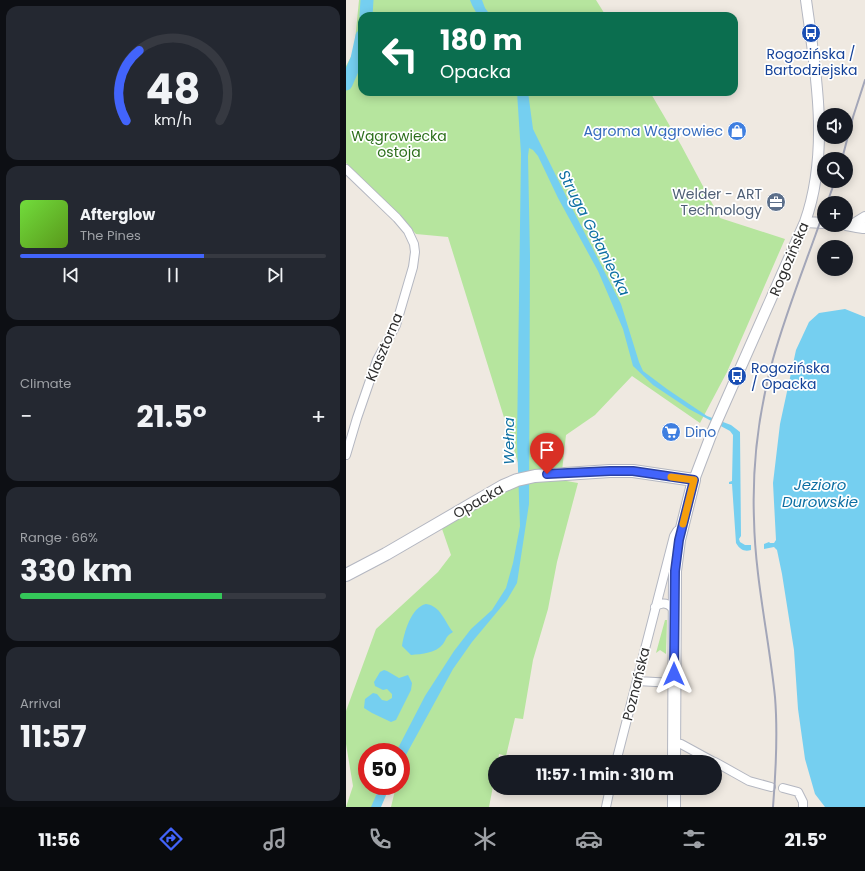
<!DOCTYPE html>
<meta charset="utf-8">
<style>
:root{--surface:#171b24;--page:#242831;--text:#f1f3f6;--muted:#9ea1a6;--line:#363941;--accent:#4264fb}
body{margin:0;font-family:Poppins,sans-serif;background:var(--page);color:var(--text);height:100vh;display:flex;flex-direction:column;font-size:15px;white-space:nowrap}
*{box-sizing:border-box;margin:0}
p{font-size:13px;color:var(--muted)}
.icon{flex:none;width:22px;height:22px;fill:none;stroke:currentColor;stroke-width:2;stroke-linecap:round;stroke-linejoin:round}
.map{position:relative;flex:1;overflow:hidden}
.sheet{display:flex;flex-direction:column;gap:6px;padding:6px;background:#0d0f14;width:346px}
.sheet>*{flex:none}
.top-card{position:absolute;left:12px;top:12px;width:380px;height:84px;border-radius:12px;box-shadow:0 2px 10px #0003;background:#0b6e4f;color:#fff;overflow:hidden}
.tools{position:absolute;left:471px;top:108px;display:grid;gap:8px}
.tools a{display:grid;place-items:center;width:36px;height:36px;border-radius:50%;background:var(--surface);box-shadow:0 2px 10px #0003;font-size:20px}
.speed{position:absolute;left:12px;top:743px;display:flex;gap:8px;font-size:20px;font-weight:700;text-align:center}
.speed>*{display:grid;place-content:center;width:52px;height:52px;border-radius:50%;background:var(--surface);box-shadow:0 2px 10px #0003;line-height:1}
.speed .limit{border:6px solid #d22;background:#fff;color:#111}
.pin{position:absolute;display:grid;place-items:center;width:34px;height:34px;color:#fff;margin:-41px -17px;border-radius:50% 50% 50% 0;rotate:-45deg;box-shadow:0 0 4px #0007}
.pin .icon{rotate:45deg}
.me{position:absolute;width:44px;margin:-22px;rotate:0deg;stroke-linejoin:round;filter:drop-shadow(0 0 3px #0008)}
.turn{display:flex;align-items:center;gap:14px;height:84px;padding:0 16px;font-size:18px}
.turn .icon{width:52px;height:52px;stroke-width:2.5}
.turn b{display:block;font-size:28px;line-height:34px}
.big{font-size:30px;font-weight:700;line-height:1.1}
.sheet .card{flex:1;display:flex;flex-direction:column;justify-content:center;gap:6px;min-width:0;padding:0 14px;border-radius:12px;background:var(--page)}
.sheet .dial{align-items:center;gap:0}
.dial svg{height:104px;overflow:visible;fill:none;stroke:var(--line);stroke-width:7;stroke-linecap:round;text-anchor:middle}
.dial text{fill:var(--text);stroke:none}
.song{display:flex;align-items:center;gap:12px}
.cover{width:48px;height:48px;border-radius:6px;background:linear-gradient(135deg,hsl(100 70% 55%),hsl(90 70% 35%))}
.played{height:4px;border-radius:2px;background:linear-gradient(90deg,var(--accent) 60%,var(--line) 60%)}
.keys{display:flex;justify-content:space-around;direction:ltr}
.heat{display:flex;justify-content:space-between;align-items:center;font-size:22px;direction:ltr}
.charge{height:6px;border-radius:3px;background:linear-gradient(90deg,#34c759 66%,var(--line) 0)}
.trip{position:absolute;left:142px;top:755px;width:234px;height:40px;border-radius:20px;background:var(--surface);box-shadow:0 2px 10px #0003;font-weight:700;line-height:40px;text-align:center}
.tab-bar{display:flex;height:64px;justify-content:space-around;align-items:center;background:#090b0e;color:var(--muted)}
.tab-bar .icon{width:28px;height:28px}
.tab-bar .current{color:var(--accent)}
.tab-bar b{font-size:18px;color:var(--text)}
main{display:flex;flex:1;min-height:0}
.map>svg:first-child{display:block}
.green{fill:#b6e59e}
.water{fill:#75cff0}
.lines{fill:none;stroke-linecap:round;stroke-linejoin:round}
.river{stroke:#75cff0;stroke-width:13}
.minor-casing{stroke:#b4b7c1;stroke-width:10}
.tertiary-casing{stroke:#b4b7c1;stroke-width:12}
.secondary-casing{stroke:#b4b7c1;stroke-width:14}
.minor{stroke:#fff;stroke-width:8}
.tertiary{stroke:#fff;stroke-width:10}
.secondary{stroke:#fff;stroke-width:12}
.rail{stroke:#a3a6b8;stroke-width:2}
.route-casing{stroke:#2b41a3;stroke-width:10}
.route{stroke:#4264fb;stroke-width:7}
.slow{stroke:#f59e0b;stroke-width:7}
.labels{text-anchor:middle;stroke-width:3.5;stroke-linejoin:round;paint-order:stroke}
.transit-label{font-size:14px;fill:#164399;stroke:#fff}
.shop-label{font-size:14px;fill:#366cbe;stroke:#fff;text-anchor:end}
.park-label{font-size:14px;fill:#2c6e1b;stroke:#fff}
.service-label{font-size:14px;fill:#4e5e75;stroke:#fff;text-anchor:end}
.street-label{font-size:14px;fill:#2e2e2e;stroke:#fff}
.water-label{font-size:15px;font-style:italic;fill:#0d6fa3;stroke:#fff}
</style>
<main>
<section class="sheet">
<div class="card dial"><svg viewBox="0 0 100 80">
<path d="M14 69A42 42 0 1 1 86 69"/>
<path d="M14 69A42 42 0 0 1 24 15" stroke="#4264fb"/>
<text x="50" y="56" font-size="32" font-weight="700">48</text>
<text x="50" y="72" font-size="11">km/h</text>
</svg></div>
<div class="card">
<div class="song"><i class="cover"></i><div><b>Afterglow</b><p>The Pines</p></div></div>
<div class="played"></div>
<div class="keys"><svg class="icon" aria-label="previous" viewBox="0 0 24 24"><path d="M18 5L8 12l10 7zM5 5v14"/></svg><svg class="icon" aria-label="pause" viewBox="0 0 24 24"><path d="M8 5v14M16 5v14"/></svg><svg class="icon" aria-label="next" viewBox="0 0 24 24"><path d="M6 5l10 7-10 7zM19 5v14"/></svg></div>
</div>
<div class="card"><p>Climate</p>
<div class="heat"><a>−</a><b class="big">21.5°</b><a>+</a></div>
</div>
<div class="card"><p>Range · 66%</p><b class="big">330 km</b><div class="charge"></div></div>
<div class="card"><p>Arrival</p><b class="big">11:57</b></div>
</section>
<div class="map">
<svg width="519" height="807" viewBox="0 0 519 807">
<rect width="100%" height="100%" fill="#efe9e1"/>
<path class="green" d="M13 0H250L260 16H16V92H304L335 145 374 218 439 239 381 372 354 423 286 376 249 415 220 435 215 480 232 483 211 562 202 609 187 660 177 719 169 718 160 756 153 754 152 762H149V776L143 807H45L50 786H55V752H21V786H39L29 807H0L7 786 0 744V711L30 629 92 572 105 555 94 523 178 482 102 237 70 234 0 163V66L8 51Z
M319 620H321L320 654 314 650 310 653Z"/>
<path class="water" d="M124 0H136L139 8 145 16H132L126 5Z
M171 92H182L187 129 226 208 275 304 293 362 297 371 321 389 361 416 385 425 394 432 395 536 393 539 394 542 399 545H405V550C399 552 394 550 390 543L386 484H383V482L386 481 387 435 384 431 343 409 307 385 287 366 277 329 252 271 212 198 192 156 187 150 183 148 182 156 184 256 183 504 171 583 161 600 126 642 107 669 55 764V752H50L79 696 108 651 125 629 146 610 160 588 167 563 174 526 171 441 175 154Z
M499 309 519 317V807H479L469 794 459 759 452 709 448 650 436 574 431 550 428 547 418 549V544L423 542 424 543H428L430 540 427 483 434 424 450 350 463 322 473 313Z
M80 604C95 606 98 621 107 632 100 636 101 638 97 644 90 653 76 654 65 655L56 646C58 633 65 607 80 604Z
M38 670 41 671 53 678 62 675 66 683 65 690 50 720 45 722 26 713 18 708 19 699 27 693 31 694 36 700 41 701 46 698V694L41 689 37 690 29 686 28 682 34 672Z
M34 786H44L35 807H25Z"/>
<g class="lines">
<path class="river" d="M20 16 21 0
M0 84 11 59 16 36"/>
<g class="minor-casing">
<path id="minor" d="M0 169 51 218 62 231 68 244 69 252 67 267 50 325 31 360 11 418 0 455
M309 607C316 601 324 603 328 611
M291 681 328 683
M329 743 335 744 368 762
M270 762 328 536 331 531
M369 762 403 781 425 787
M437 788 452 792 457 802V807
M260 807 264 788"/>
</g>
<g class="tertiary-casing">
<path id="tertiary" d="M459 222 478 223
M500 225C507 226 512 228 519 228
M506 225 519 217
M348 480 367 430 459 222C484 151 470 73 460 0"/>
</g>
<g class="secondary-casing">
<path id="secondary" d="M0 575 40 554 157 486 171 480 189 476 264 471H287L348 480 333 540 329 571 328 762
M328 807V788"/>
</g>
<use href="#minor" class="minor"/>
<use href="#tertiary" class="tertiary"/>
<use href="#secondary" class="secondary"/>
<path class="rail" d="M496 159 507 117 519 80
M481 203 489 181
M427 807C430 770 432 734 429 697 423 638 409 578 408 519 406 465 413 410 427 359 441 309 461 260 478 211"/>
</g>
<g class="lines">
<g class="route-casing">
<path id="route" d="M201 474 264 471H287L348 480 333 540 329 571 328 674"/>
</g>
<use href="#route" class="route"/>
<path class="slow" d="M325 477 348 480 337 524"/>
</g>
<defs>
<g id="bus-disc" transform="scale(1)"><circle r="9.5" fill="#1a4fb4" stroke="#fff"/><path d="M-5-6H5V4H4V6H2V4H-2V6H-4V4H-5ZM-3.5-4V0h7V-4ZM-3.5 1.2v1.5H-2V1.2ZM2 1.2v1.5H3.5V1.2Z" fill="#fff"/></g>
<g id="shop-disc" transform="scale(1)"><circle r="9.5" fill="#3f7fe0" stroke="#fff"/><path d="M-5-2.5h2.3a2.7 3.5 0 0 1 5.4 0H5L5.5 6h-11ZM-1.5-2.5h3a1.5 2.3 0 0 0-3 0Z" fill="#fff"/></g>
<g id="office-disc" transform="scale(1)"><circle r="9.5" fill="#5c6f8a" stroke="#fff"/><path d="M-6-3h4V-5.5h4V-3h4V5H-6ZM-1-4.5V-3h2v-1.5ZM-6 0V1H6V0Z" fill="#fff"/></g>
<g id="supermarket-disc" transform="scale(1)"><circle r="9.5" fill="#3f7fe0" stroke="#fff"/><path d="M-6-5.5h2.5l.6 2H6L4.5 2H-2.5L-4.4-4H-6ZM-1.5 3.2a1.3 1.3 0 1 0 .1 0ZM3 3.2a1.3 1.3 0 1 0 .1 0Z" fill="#fff"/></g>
</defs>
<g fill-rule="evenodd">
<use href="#bus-disc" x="465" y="33"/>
<use href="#shop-disc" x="391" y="131"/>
<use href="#office-disc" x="430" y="202"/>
<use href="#bus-disc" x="391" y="376"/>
<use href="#supermarket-disc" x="325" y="432"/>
</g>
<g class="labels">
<g class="transit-label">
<text x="465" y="59">Rogozińska /<tspan x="465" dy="16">Bartodziejska</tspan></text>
<text x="405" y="373" text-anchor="start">Rogozińska<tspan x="405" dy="16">/ Opacka</tspan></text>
</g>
<g class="shop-label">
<text x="377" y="136">Agroma Wągrowiec</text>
<text x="339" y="437" text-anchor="start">Dino</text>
</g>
<g class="park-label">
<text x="53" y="141">Wągrowiecka<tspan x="53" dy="16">ostoja</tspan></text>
</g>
<g class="service-label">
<text x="416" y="199">Welder - ART<tspan x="416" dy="16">Technology</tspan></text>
</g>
<g class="street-label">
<text transform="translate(443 259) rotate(-67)" y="5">Rogozińska</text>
<text transform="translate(38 347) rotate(-67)" y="5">Klasztorna</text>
<text transform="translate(132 501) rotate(-30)" y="5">Opacka</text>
<text transform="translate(290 684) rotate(-76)" y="5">Poznańska</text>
</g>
<g class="water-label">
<text transform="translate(248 233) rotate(63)" y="5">Struga Gołaniecka</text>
<text transform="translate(163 441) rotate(-90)" y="5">Wełna</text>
<text x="474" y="490">Jezioro<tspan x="474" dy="17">Durowskie</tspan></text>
</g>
</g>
</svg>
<div class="tools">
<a><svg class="icon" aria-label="sound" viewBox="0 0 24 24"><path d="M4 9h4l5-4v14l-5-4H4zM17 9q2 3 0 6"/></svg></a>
<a><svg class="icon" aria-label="search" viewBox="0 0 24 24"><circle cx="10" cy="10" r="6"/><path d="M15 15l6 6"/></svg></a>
<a>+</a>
<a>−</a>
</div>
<div class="speed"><div class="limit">50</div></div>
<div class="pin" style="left:201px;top:474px;background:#d93025"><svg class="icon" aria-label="arrive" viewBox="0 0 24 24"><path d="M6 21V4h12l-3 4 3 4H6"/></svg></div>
<svg class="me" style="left:328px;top:674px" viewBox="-20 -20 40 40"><path d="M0-17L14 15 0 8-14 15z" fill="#4264fb" stroke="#fff" stroke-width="4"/></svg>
<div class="trip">11:57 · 1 min · 310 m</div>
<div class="top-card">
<div class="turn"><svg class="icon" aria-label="left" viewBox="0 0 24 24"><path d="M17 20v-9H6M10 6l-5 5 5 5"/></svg><div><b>180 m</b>Opacka</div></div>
</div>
</div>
</main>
<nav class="tab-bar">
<b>11:56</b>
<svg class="icon current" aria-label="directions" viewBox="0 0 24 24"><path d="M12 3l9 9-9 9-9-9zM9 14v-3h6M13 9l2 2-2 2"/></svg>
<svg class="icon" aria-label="music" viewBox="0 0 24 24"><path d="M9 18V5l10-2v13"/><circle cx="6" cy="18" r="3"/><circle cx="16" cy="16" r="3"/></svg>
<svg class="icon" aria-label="phone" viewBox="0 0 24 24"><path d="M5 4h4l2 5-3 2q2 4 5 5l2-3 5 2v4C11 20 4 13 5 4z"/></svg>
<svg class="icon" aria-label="climate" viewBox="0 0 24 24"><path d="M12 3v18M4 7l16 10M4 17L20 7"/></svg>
<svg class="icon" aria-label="car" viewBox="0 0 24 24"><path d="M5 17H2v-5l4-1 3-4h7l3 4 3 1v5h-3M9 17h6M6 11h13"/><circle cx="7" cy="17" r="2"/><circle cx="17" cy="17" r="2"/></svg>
<svg class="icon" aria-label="filters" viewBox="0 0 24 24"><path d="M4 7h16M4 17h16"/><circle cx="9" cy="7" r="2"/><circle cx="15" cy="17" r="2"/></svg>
<b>21.5°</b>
</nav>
